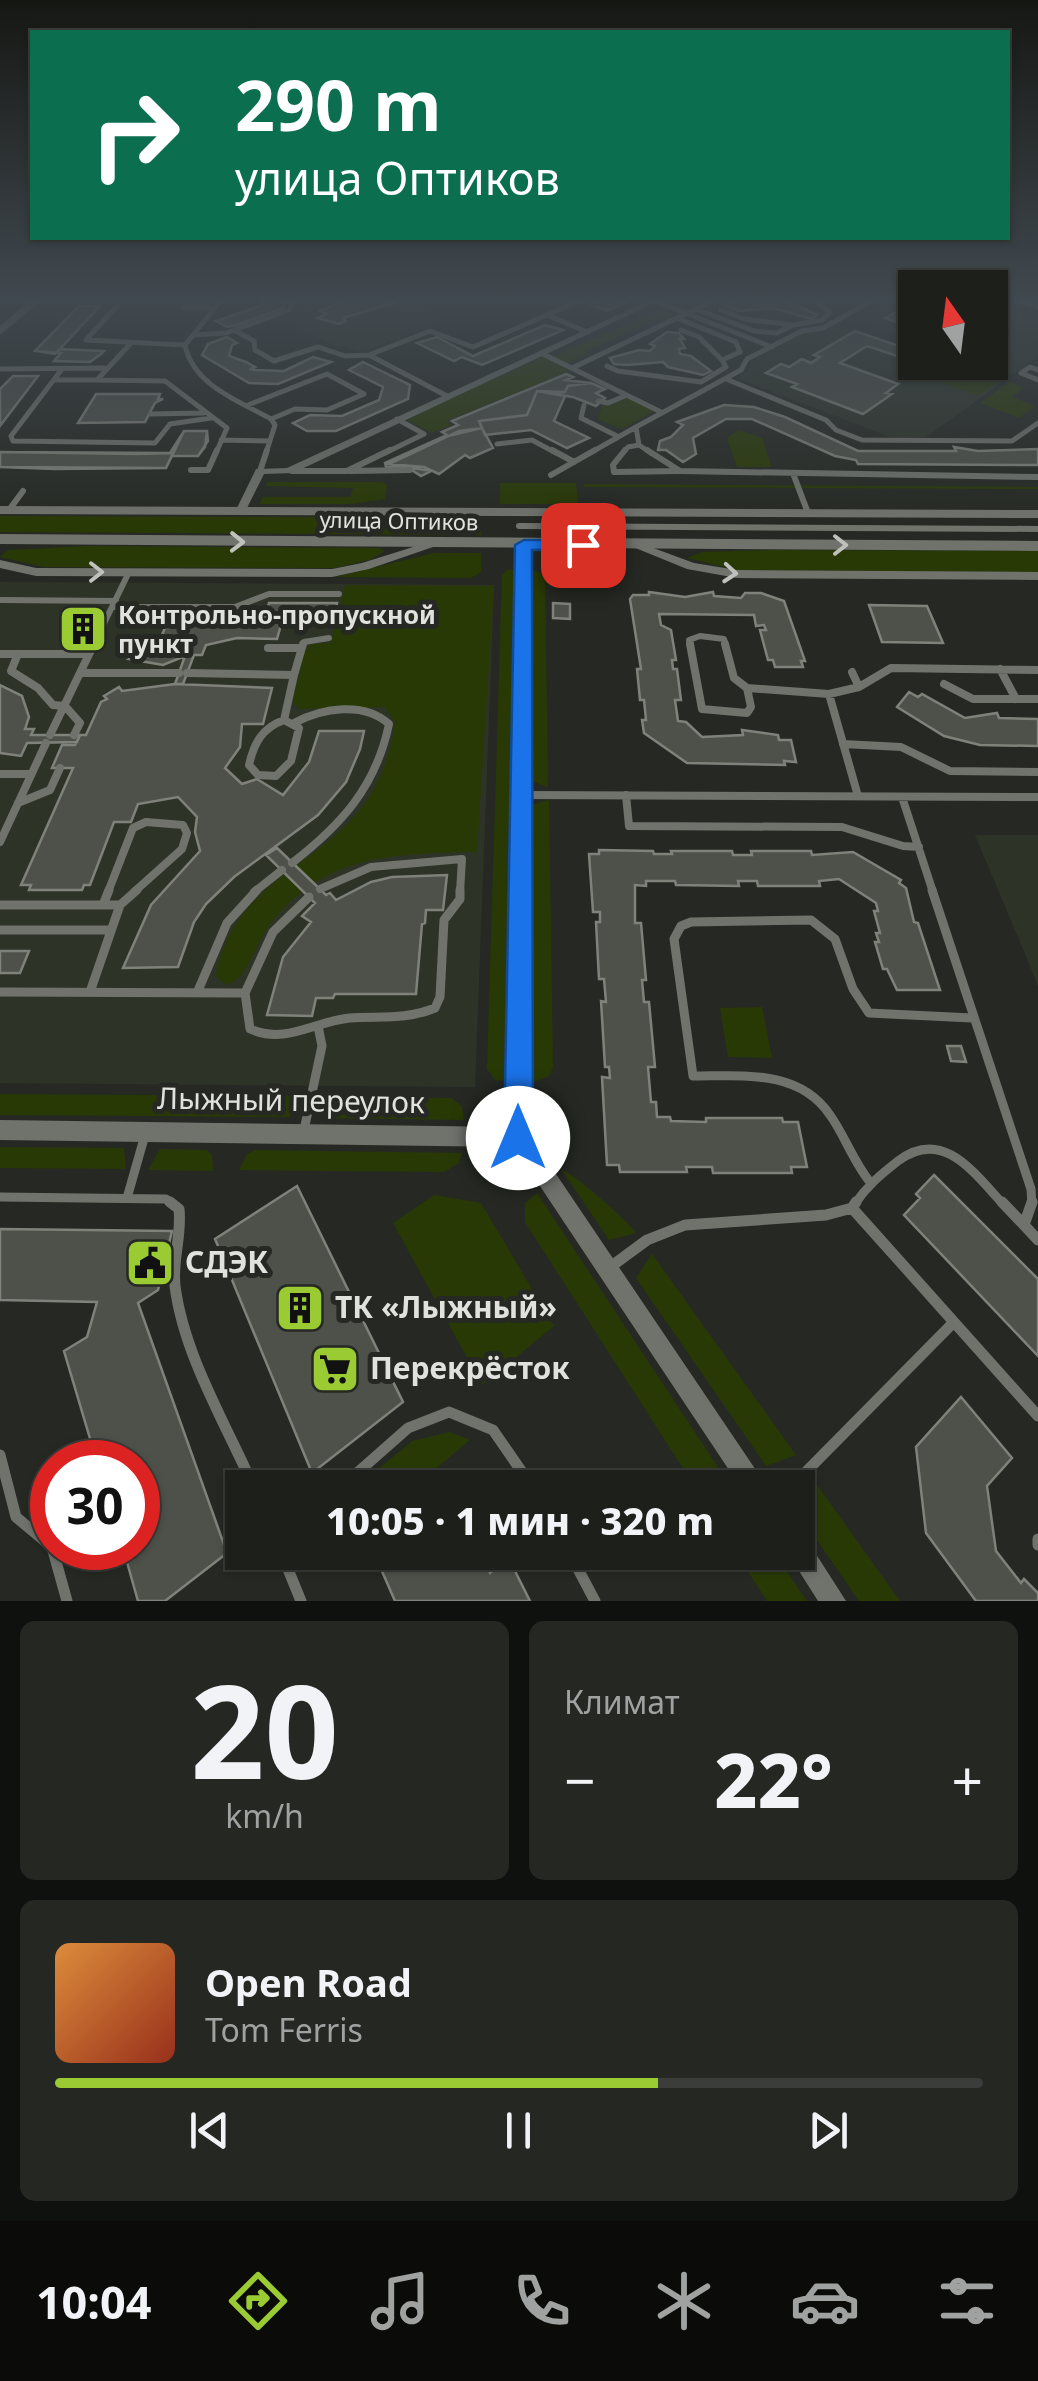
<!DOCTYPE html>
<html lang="ru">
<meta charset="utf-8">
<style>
:root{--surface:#1c1f1a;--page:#252723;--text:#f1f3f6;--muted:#a0a2a2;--line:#3a3d39;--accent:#9bcb33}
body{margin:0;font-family:"Noto Sans",sans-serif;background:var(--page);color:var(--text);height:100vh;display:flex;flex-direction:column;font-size:38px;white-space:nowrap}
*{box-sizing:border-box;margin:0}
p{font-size:32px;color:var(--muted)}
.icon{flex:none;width:55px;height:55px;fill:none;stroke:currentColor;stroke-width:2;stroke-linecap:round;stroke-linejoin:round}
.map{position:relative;height:1601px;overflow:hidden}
.drawer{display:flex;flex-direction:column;gap:20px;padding:20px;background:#0f110e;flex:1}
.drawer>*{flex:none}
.hud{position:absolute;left:30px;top:30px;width:980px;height:210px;border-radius:0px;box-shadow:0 2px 8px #0004,0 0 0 2px var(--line);background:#0b6e4f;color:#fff;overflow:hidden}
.needle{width:65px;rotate:346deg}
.controls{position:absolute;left:898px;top:270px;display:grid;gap:20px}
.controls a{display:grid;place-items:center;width:110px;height:110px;border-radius:0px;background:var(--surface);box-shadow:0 2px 8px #0004,0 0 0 2px var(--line);font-size:50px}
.speed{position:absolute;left:30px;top:1440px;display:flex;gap:20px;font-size:50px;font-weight:700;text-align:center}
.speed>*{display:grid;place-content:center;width:130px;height:130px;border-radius:50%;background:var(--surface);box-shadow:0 2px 8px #0004,0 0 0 2px var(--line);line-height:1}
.speed .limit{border:15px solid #d22;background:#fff;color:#111}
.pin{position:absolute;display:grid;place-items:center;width:85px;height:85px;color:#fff;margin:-42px;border-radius:20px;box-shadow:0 5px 15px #0006}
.me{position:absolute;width:110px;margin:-55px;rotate:0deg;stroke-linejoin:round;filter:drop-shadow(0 0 8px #0008)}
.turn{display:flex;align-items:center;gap:35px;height:210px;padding:0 40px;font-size:45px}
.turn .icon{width:130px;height:130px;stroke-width:2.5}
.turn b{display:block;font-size:70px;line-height:85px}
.big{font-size:75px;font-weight:800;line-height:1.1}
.drawer .tile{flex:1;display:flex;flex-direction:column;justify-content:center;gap:15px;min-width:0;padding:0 35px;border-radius:15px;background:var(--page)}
.drawer .dial{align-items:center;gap:0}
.dial b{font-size:130px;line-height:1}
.song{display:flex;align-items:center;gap:30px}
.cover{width:120px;height:120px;border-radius:15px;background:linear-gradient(135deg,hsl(30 70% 55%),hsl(10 70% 35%))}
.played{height:10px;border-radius:5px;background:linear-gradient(90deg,var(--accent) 65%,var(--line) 65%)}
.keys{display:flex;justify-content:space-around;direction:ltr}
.heat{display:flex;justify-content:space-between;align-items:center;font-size:55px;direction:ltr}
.drawer .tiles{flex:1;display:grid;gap:20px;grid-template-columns:1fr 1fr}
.tile:last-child{grid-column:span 2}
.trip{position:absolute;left:225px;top:1470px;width:590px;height:100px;border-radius:0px;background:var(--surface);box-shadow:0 2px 8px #0004,0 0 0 2px var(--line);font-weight:800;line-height:100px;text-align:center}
.tabs{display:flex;height:160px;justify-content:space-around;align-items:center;background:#0b0c0a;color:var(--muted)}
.tabs .icon{width:70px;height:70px}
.tabs .selected{color:var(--accent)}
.tabs b{font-size:45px;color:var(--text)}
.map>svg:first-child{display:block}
.built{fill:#2e3328}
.green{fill:#293905}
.building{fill:#4e514a;stroke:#7f827a;stroke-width:2.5}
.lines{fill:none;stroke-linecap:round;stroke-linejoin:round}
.service-far4{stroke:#70736c;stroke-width:5}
.service-far3{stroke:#70736c;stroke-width:6}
.service-far2{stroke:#70736c;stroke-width:8}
.service-far1{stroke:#70736c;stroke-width:9}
.service{stroke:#70736c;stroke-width:11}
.minor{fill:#70736c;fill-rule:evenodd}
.tertiary{fill:#70736c;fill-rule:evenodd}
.oneway{stroke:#bfc1bc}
.route{fill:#1a73e8;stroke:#114b97;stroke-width:2.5}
.labels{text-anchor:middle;stroke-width:10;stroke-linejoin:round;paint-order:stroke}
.far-street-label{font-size:22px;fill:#e1e2de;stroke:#262923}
.poi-label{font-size:25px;font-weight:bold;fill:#e1e2de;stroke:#262923;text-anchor:start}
.near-street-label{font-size:30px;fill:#e1e2de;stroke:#262923}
.near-poi-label{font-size:30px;font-weight:bold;fill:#e1e2de;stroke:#262923;text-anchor:start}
</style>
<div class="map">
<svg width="1038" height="1601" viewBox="0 0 1038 1601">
<rect width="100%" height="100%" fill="#262923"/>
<path class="built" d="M324 299H411L439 314 440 321 361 353 345 346 339 348 281 320 303 306Z
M894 299H915V340L856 320Z
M990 302 1038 317V356L1013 375 978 363 990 362Z
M837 324 915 350V362L950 363 1004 381 926 437H890L736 378 749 370 751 362 805 332 825 330Z
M0 582 494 585 475 1087 0 1083Z
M975 835H1038V986L1025 954Z"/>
<path class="green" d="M661 309 679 315 660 318 585 351V356L567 363 553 357Z
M543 357 571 370 447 421 451 425 432 433 405 419Z
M915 363H946L999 381 979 396 904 370Z
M1009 382 1024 388 1012 397 1035 406 1019 418 980 403Z
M628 398 655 411 621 429 598 419 602 405Z
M738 430 762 438 772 467H737L727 438Z
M267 482H382L387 485 385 499 352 504H260L262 497H350L353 488 266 486Z
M500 483H576L578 504H500Z
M584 484 1038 487V489L584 487Z
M0 516 482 518 481 535 0 532Z
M89 546 379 548 385 551 369 560 334 568 44 567 0 557 8 550Z
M776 550 1038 551V572L737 570 687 558 702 552Z
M434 553H481V572L471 578 335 577Z
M507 570H514L504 1081 495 1080 487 1069 502 575Z
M533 570 545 575 548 787 534 782Z
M345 585 494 586 477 852C393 854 321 853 266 930 254 947 248 979 226 985L216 976C238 852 378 869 395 721L384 707 299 709 293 701 305 650 312 644 331 643Z
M549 800 553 1067 549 1076 534 1082V804Z
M762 1007 772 1058 728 1057 720 1008Z
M0 1094 301 1096 289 1117 0 1115Z
M321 1097 451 1098 462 1106 464 1120 326 1118Z
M0 1147 124 1148 126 1169 0 1168Z
M160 1149 207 1150 212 1155 213 1171 148 1170Z
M255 1150 462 1153 459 1163 444 1172 239 1170 247 1154Z
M562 1170C572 1172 628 1221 636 1233L609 1240Z
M537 1193 731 1487H695L525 1222V1203Z
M434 1195 481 1203 554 1326 482 1385 393 1223Z
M652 1254 796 1455 766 1466 636 1278Z
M450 1432 470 1440 414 1487H357L412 1441Z
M815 1482 900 1601H859L801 1517Z
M736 1553H774L807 1601H767Z"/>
<path class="building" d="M287 299 283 308 237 325 227 327 216 321 260 306 263 299Z
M394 299 395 303 343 318 346 321 339 324 317 318 327 314 320 311 346 299Z
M606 299H633L607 311 592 305Z
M784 299 817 315 811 319 772 308 740 311 723 305 740 300Z
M915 301V329L885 318 904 308Z
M79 306H100L60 349 104 351 101 354 90 362 54 361 61 353 35 351Z
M79 306H100L55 354 35 351Z
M545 325 563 330 482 365 462 357 454 361 417 343 437 337 473 356Z
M855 331 911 350 900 357 867 346 840 363 898 384 886 393 892 394 863 414 792 387 797 384 766 373 781 364 789 367 802 359 811 363 820 357 814 355Z
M667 332 679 333 684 339H680L685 348 679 349 680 354 691 356 711 371 703 375 668 367 663 362 627 365 614 364 610 358 639 350 650 351 655 346 650 344Z
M227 337 237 343 232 345 229 356 246 362 255 367 251 369 254 370 284 371 313 357 331 362 278 384 249 383 202 355 208 344Z
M363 362 410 385 408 399 336 431H307L293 423 310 415 342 416 379 400 383 387 349 370Z
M566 374 573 377 566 380 591 383 568 386 565 392 537 391 527 415 479 421 482 428 449 436 442 432 458 425 452 421Z
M13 376H38L0 426V389Z
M13 376H38L0 426V389Z
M591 383 605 389 596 393 605 398 596 406 573 397 552 394 565 392 568 386Z
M537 391 565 396 554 421 589 438 567 448 531 430 485 435 479 421 527 415Z
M96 394H160L158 399H163L155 403 145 422 78 423Z
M724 405 754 407 785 417 858 451H956L954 447 978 451 1038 449V465L858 464 856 460 835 456 752 419H726L693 438 696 454 683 462 666 450H658L660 441 671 437 683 425 677 422Z
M482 428 493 448 470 458 465 455 439 474 424 467 389 464 459 431Z
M184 431H207L205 447 198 456H172L166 468 0 467V452L170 453Z
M184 431H207L208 441 198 456H172Z
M447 435 389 464 431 471 421 476 407 467H386L385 463Z
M0 452 136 454 173 453 166 468 54 469 0 467Z
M649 592 685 597 713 592 714 596 741 598 745 593H761L784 601 805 661H801L803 667H775L773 660H768L760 630H766L764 625 756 626 754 615 659 614 661 625 671 630 676 660H672L673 669H677L681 700H675L678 721 686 722 702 737 743 735 742 730 778 735 779 740H791L796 762 784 761 785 765 687 763 644 733 642 720H646L644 700H640L637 669H641L630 599 633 595H649Z
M269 603H337L333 624 281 625 277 639 237 638 206 645 202 655H194L183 684H175L185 656 163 665 129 659 160 640 169 618 215 621 265 616Z
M553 603 570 604V619L553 618Z
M869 605 927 606 943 643 882 642Z
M76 621H98L90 636H68Z
M175 684 272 688 263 724H242L240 747 225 768 242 784 257 779 283 795 309 762 319 731H364L360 749 346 782 318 815 234 877 206 904 194 922 178 967 123 968 151 905 200 851 195 832 197 817 178 797 138 804 131 822H114L90 885H84L82 890H29L31 885H21L73 768H52L62 745H75L80 735H86L101 702 107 699 104 696 119 687 122 691Z
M0 685 22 696 29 717 25 729H34L31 735H80L77 742 27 743 21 756 0 753Z
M909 692 918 697 922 694 965 718 997 713 999 718 1038 719V746L980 745 944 736 897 707Z
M277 848 326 895 330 893 336 900 371 882 392 877 447 875 443 910H426L425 923 422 924 416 994H335L333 998H316L312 1016 267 1015 283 957 311 922 302 916 315 903 266 855Z
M599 850 653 851 654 854H672L671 851H732L733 855H752L751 851H811L812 855 853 852 901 880 899 883 906 888 914 922 918 923 940 990H897L887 969H883L875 942H879L876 933H880L874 911H878L876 903 839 879 819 881 820 886H758L757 881H738L739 886 676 885 675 881H646V886L635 885V923H641L646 980H642L644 1002H649L655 1067H648L651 1102H656L657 1117H670L671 1121 706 1122V1118H782L783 1122H798L807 1167H791L792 1173H713L712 1167H686L687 1172H620L619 1165H607L602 1077 610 1078 609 1067H605L601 1001 606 1002 604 979H599L596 922H600V912H593L589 854H599Z
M0 951H29L20 973H0Z
M947 1046H961L966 1062 951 1061Z
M934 1175 1038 1279V1356L904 1215 920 1198 916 1194Z
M297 1186 403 1402 312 1473 215 1239Z
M0 1229 172 1231 158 1290 138 1303 227 1553 165 1601H138L123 1548H138V1462H97L64 1351 87 1337 97 1302 0 1300Z
M961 1397 1012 1458 987 1486 996 1551 1021 1583 1024 1579 1038 1593V1601H976L926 1533 916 1447Z
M480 1552 490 1573 508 1557 530 1601H395L374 1553Z"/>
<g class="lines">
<path class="service-far4" d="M222 299 185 345C193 385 239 401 271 419L275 425 266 453
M1015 299 1038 307
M655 301 772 347
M117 306 86 340 185 345
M184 307 214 308
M696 309 754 331 777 333 793 325 822 320 830 313 815 299
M721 310 744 319 793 325
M547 315 587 332
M234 330 254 341 255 350 274 361 318 347 345 356 369 355 430 331 473 347 584 299
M681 330 699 337 722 360
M193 335 226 333 289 310 294 299
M131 343 97 380 165 381 227 428 216 453
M541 353 661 412
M369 355 447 396
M607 366 618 371 701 382 726 367 722 360 740 352 736 342 677 318
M572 368 717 299
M0 369 104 368
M62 369 11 436 13 441 155 443 170 424 211 418
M1038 370 1030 367 1021 373 1038 380
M726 379 826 420 836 430 862 440 1012 441 1038 423
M54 380H97
M598 401 608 403 627 395
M248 405 327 374 364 394 327 410 295 409 271 419
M584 405 581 418 619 437
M150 414 204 413
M397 419 424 434
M221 440 270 441
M497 444 532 440 556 453
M385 453 424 434
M590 453 636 427
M623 453 628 447 639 445
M651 453 639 445 636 427 741 370 747 359 802 331 823 328 875 299"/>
<path class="service-far3" d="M552 450 574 462
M625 450 613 465 614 472 678 471
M647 450 680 471 1038 477
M191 470H208L217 450
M260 471 267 450
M292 471H347L390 450
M350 471 410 470
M551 475 595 450
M794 476 808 513
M9 510 23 491
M519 526 1038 529
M0 600 116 601
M113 607H235L269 594H339
M93 646 129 572
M303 646 304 642 329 638
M690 646 689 640 700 636 724 639 726 646"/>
<path class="service-far2" d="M690 644 702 709 747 713 751 707 747 688
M725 644 734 678 747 688
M268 648H301
M0 654H89
M18 654 11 671 38 688 53 705 65 706 80 723 74 735
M1000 669 1016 699
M852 672 859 687
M80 673H179
M187 673 294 675 303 644
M944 684 973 699H1038
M747 688 829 694 859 687 891 668 1038 670
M829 694 858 796
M284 720 299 728 291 761 276 776 258 775 249 765C254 743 262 728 284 720Z
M284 720 294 675
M50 735 94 644
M843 744 901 747 950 771 1038 772
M0 774H31
M521 795 1038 797
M626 795 629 826 842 827 903 846 919 847
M902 797 933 892
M18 803 50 790 60 768
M0 842 46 743
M292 863C341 825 376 787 389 724 364 701 322 708 294 723
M320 889 371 867 462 859 460 892
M108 892 133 828 146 822 183 825 187 833 182 849 134 892
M254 892 282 870"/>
<path class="service-far1" d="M932 890 1031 1189 1032 1205
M0 905H120
M103 905 109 890
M0 930H111
M0 992 245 993 250 1029C286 1045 315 1021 350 1018 381 1016 406 1020 435 1008L440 997 444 920 460 899V890
M90 992 120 905 137 890
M197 993 227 923 257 890
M245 993 273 932 309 897
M304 1130 322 1046 318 1026
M870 1182C853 1161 845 1136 830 1115 799 1069 742 1076 693 1076L674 939 681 926 691 922 811 920 835 939 853 989 869 1013 972 1018
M0 1197 166 1199 173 1205
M127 1198 145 1135
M854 1205C867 1186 880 1175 898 1161 943 1127 974 1173 1004 1205"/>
<path class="service" d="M170 1202 179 1209C182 1235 172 1260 175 1286 184 1356 226 1424 254 1488
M1002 1202 1024 1225
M1032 1202 1024 1225 1038 1240
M852 1208 1038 1416
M609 1268 647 1240 685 1225 826 1215 852 1208 856 1202
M0 1455 16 1517 52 1547 67 1601
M340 1488 408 1428 449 1412 493 1430 533 1488
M790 1488 953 1323
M1038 1539V1545
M281 1552 301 1601
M569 1552 595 1601"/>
<path class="minor" d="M652 299H663L293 473 264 474 244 514 235 512 256 469 287 468Z
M429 542 433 543V547L369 569 332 577 36 576 0 568V560L36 568 332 569 362 563Z
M524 542 530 545 529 1134 768 1488H741L514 1147 0 1140V1120L509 1127 518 545Z
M637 542 694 563 737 570 1038 572V580L737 578 687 569 633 547V543Z
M798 1536 807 1540 846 1601H818L787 1552H798Z"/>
<path class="tertiary" d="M31 299H43L0 335V326Z
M0 506 1038 510V518L0 514Z
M0 534 1038 541V551L0 544Z"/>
</g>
<defs><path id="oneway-chevron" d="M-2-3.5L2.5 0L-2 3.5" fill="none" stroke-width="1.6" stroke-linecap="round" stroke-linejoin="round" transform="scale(2.5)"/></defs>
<g class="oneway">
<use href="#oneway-chevron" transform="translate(237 542) rotate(1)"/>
<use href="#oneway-chevron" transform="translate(840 545)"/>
<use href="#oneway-chevron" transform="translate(96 572)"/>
<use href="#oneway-chevron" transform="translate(730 573) rotate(5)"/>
</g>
<linearGradient id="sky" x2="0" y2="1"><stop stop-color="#151713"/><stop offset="0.57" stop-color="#414950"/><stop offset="1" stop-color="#414950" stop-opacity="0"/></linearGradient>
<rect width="1038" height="524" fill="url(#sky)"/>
<path class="route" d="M583 540 592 545 589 549 532 550 533 1138 529 1148 518 1152 508 1148 504 1138 515 545 524 540Z"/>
<defs>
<g id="building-square" transform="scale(2.5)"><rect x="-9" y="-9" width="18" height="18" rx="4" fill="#9bcb33" stroke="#262923"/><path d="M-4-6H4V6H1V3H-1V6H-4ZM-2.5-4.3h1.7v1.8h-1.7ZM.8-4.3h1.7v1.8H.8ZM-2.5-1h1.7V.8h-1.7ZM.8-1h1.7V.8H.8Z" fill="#111"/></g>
<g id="civic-square" transform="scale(2.5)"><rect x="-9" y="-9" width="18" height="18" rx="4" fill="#9bcb33" stroke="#262923"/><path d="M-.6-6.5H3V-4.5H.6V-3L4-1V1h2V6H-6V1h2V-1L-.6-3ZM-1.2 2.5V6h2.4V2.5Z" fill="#111"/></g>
<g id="supermarket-square" transform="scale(2.5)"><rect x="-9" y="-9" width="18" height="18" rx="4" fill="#9bcb33" stroke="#262923"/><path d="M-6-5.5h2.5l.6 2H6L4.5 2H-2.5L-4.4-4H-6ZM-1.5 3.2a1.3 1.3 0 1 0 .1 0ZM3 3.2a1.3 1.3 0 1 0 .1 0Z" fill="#111"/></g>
</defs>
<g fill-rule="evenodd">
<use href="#building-square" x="83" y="629"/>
<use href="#civic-square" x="150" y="1263"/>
<use href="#building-square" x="300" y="1308"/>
<use href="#supermarket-square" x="335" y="1369"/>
</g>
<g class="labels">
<g class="far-street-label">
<text transform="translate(399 521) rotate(1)" y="8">улица Оптиков</text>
</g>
<g class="poi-label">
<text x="118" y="624">Контрольно-пропускной<tspan x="118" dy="29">пункт</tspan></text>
</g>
<g class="near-street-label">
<text transform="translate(291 1101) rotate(1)" y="10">Лыжный переулок</text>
</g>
<g class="near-poi-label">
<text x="185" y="1273">СДЭК</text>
<text x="335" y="1318">ТК «Лыжный»</text>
<text x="370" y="1379">Перекрёсток</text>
</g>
</g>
</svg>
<div class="controls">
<a><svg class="needle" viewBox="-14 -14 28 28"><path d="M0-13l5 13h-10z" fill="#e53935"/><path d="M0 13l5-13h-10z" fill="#a0a2a2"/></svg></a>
</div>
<div class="speed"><div class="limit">30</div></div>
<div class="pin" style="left:583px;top:545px;background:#d93025"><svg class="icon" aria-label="arrive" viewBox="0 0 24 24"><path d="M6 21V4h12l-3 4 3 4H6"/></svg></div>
<svg class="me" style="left:518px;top:1138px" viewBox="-20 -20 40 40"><circle r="19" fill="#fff"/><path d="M0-13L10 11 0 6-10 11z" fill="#1a73e8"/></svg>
<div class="trip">10:05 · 1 мин · 320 m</div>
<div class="hud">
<div class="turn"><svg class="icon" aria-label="right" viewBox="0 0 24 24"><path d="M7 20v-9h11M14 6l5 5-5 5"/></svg><div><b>290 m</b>улица Оптиков</div></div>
</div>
</div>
<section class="drawer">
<div class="tiles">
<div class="tile dial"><b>20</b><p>km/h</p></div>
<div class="tile"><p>Климат</p>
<div class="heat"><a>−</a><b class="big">22°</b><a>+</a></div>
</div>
<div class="tile">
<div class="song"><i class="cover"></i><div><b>Open Road</b><p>Tom Ferris</p></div></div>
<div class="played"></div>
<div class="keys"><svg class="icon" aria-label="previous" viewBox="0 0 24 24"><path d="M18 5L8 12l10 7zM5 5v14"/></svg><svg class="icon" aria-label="pause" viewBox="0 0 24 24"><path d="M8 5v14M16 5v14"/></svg><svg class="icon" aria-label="next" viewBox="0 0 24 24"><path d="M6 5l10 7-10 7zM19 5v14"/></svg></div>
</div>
</div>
</section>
<nav class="tabs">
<b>10:04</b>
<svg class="icon selected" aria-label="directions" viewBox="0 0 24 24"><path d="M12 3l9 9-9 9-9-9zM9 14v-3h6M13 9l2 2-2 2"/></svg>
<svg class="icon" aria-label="music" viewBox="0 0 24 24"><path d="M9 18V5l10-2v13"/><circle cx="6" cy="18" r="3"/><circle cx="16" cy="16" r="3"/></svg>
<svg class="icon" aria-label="phone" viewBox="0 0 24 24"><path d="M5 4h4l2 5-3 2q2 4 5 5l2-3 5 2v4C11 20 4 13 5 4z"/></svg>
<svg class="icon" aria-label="climate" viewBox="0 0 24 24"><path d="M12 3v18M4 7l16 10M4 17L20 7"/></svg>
<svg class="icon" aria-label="car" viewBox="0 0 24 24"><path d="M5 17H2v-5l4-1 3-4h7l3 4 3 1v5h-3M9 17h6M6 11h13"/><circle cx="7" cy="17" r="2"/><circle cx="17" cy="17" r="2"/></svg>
<svg class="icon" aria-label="filters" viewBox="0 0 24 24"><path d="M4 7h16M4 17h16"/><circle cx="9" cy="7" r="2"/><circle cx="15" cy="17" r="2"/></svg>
</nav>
